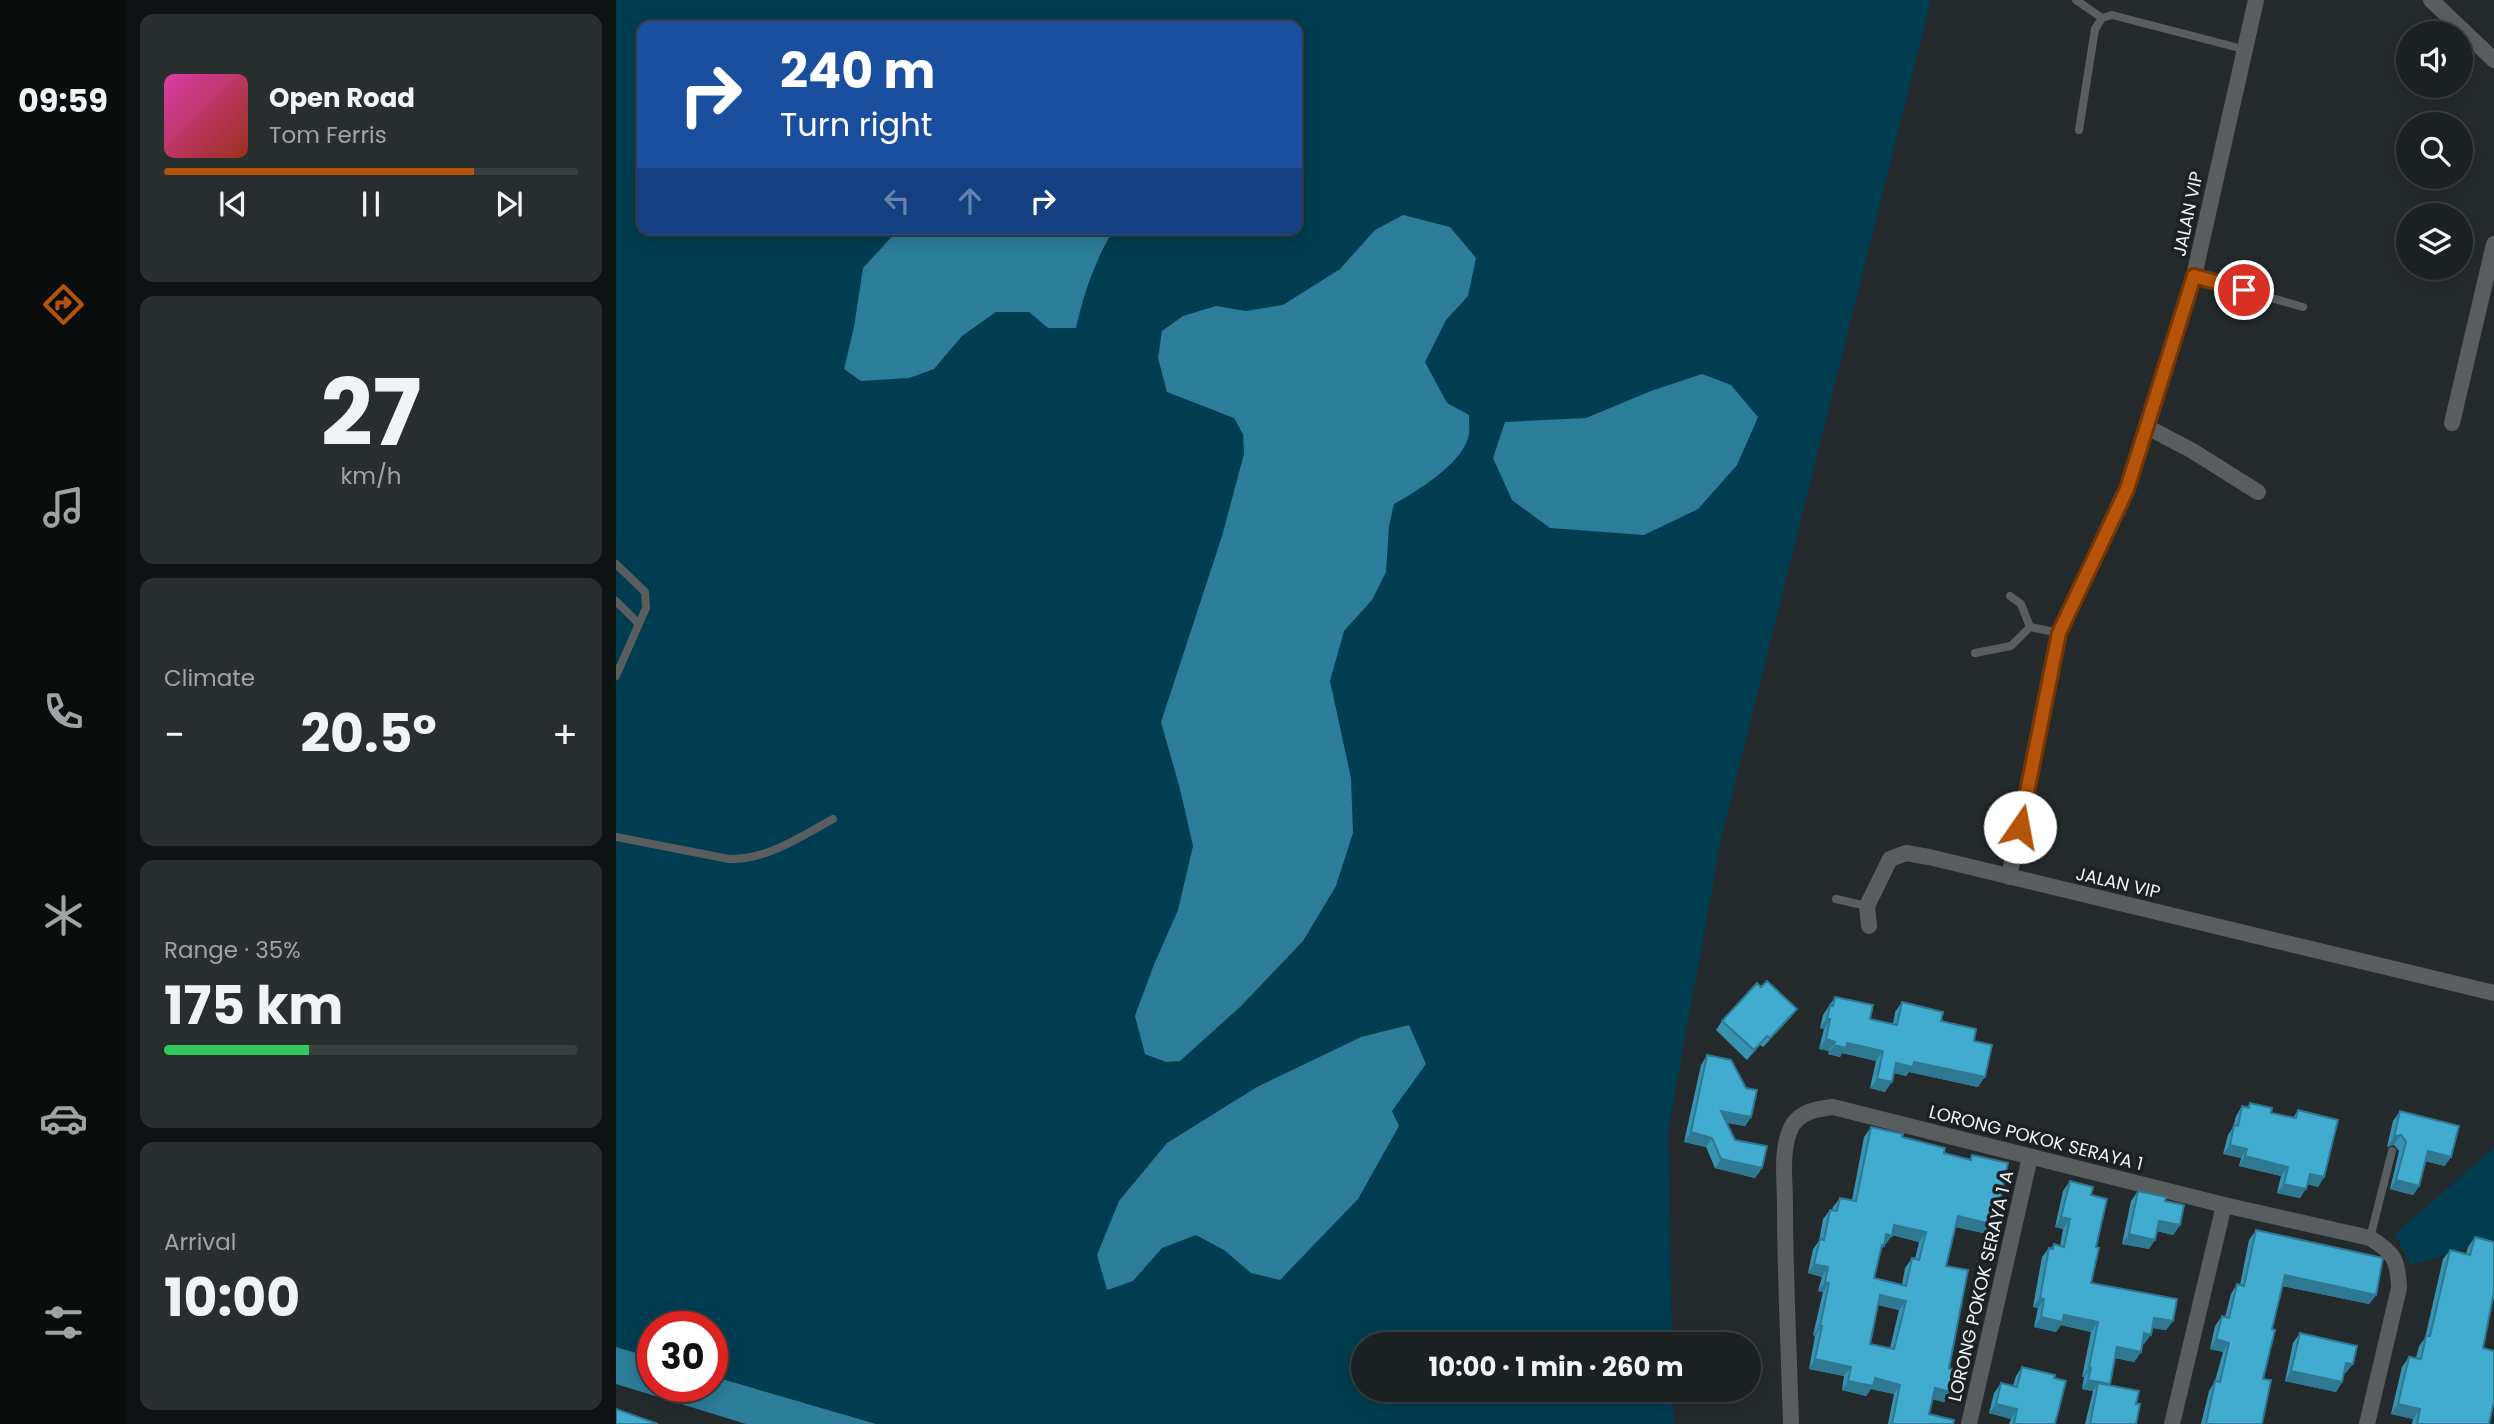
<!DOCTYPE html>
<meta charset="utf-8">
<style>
:root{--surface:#1b2021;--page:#282d2e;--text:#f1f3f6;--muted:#a0a3a5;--line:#393e3f;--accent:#b45309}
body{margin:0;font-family:Poppins,sans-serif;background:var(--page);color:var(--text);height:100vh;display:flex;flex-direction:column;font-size:26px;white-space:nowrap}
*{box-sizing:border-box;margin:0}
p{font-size:23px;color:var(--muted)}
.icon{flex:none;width:38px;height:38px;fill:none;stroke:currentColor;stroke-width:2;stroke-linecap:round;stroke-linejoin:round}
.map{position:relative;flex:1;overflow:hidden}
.side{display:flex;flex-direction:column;gap:14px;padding:14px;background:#0f1212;width:490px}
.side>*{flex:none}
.guide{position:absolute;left:21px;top:21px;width:665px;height:214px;border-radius:14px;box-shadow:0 4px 18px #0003,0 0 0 2px var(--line);background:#1a4fa0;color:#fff;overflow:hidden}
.tools{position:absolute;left:1780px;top:21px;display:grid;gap:14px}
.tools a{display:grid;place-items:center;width:77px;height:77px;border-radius:50%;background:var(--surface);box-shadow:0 4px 18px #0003,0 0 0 2px var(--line);font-size:35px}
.speed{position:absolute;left:21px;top:1311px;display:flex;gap:14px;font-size:35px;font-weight:700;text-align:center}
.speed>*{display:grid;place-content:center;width:91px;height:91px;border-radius:50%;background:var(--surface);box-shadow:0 4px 18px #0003,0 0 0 2px var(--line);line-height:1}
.speed .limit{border:10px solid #d22;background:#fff;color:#111}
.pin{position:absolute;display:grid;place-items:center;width:60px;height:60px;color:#fff;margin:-30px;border:4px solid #fff;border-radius:50%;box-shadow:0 2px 7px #0007}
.me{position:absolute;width:77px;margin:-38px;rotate:12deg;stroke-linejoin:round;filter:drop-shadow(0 0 5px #0008)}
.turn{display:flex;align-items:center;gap:24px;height:147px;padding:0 28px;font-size:32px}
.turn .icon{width:91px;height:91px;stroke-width:2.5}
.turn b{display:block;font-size:49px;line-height:60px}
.lanes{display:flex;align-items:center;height:66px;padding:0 28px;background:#0003;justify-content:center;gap:35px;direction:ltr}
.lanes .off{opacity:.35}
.big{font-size:52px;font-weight:700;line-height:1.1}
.side .widget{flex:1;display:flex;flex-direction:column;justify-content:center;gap:10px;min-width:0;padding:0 24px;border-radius:14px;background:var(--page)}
.side .dial{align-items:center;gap:0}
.dial b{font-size:91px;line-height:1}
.song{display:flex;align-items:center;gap:21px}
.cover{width:84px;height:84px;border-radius:10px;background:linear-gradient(135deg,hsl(320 70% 55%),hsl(10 70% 35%))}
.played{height:7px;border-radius:4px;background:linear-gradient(90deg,var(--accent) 75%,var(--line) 75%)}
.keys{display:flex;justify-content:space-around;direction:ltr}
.heat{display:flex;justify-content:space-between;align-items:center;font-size:38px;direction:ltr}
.charge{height:10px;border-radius:5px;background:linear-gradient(90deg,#34c759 35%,var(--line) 0)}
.trip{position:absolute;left:735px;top:1332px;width:410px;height:70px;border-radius:35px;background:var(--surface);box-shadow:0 4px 18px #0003,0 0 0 2px var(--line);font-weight:700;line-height:70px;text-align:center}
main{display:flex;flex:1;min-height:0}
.menu{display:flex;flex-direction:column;width:126px;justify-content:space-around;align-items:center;background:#0b0d0d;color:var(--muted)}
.menu .icon{width:49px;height:49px}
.menu .on{color:var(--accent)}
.menu b{font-size:32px;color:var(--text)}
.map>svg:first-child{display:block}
.green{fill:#013d50;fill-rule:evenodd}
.water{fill:#2c7d99}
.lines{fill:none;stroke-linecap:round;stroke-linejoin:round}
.service{stroke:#5a5d5e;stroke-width:8}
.minor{stroke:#5a5d5e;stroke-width:16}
.wall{fill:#3893b3;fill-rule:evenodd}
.shaded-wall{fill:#2e7892}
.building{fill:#41abd0;stroke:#2e7892;stroke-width:2;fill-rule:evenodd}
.route-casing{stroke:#753606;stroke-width:18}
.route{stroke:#b45309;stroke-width:12}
.labels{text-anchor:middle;stroke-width:7;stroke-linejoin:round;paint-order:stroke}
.street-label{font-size:18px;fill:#eff3f4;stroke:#1b2022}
</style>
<main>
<nav class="menu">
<b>09:59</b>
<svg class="icon on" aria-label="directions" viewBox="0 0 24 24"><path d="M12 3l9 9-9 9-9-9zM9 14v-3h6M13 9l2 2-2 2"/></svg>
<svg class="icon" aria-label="music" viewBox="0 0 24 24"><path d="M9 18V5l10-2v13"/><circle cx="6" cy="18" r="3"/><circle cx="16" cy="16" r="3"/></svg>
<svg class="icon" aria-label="phone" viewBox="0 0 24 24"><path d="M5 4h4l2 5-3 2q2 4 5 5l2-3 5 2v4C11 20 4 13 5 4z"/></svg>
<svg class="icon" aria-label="climate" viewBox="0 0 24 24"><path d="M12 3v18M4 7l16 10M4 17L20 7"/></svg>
<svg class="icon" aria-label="car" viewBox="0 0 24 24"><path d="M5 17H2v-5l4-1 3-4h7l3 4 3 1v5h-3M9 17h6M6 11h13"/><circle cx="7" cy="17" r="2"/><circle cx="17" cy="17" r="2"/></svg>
<svg class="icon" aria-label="filters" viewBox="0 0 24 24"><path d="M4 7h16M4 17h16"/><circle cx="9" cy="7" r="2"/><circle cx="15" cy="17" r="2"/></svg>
</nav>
<section class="side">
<div class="widget">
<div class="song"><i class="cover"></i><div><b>Open Road</b><p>Tom Ferris</p></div></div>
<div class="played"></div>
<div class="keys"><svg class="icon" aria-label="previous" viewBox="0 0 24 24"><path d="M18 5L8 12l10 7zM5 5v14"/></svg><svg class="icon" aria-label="pause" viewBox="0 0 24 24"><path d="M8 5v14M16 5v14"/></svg><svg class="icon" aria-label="next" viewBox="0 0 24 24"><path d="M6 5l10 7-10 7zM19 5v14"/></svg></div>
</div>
<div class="widget dial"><b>27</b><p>km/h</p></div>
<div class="widget"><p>Climate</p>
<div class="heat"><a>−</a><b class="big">20.5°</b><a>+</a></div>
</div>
<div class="widget"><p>Range · 35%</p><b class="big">175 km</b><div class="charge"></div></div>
<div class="widget"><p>Arrival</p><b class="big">10:00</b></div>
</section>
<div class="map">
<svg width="1878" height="1424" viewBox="0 0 1878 1424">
<rect width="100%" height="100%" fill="#242a2c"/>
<path class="green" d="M0 0H1315L1106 834 1052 1131 1056 1344H747V1390H1057L1058 1424H260L96 1376V1326H37V1358L0 1347ZM26 26H681V229H26Z
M1878 1148V1240L1795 1265 1779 1234Z"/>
<path class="water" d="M787 215 834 227 860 258 852 296 830 320 809 362 831 403 853 415C853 422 854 431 852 438 845 464 800 492 778 504L773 526 770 572 756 600 728 631 714 681 735 778 737 833 720 886 687 941 624 1007 564 1061 550 1062 529 1054 519 1016 537 967 562 910 577 846 564 789 545 722 606 536 628 454 627 434 618 418 551 392 542 358 546 331 567 316 600 306 630 311 667 305 724 269 759 230Z
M283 229H498C479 260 468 293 460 328H432L413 312H380L346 336 318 369 293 378 245 381 228 369 238 327 247 268Z
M1086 374 1115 385 1142 417 1121 465 1082 509 1028 535 934 528 896 500 877 458 889 422 970 418 1035 391Z
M793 1025 810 1064 776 1111 783 1126 742 1199 664 1280 635 1273 608 1250 580 1235 546 1248 517 1281 491 1290 481 1255 503 1201 551 1143 641 1087 745 1037Z
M0 1347 37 1358V1386H96V1376L260 1424H130L0 1384Z"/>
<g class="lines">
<path class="service" d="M1460 0 1486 18
M1463 130 1479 29 1486 18 1496 15 1627 49
M1578 276 1687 307
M0 564 29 592 30 608 0 676
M1394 596 1405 604 1414 627 1443 633
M0 601 22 623
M1359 653 1395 646 1414 627
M0 837 113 859C151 860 184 837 217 819
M1220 899 1251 906
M1754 1238 1776 1151"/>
<path class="minor" d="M1815 0 1878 60
M1836 423 1878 244
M1531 427 1575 450 1642 492
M1393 877 1443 633 1511 490 1578 276 1640 0
M1253 926 1251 906 1274 859 1290 853 1313 857 1878 993
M1175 1424C1173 1351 1169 1278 1169 1205 1169 1182 1164 1148 1176 1126 1185 1111 1201 1109 1217 1107L1608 1205 1754 1238C1778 1253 1782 1259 1783 1288L1751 1424
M1353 1424 1414 1157
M1556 1424 1608 1205"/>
</g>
<path class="wall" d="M1145 987 1181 1009 1174 1018 1147 1047 1144 1045 1131 1060 1100 1030 1106 1021Z
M1219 997 1254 1019 1277 1024 1279 1012 1286 1002 1325 1021 1358 1041 1362 1087 1293 1072 1290 1076 1278 1073 1269 1092 1254 1088 1260 1061 1226 1053 1224 1057 1212 1054 1213 1051 1203 1049 1208 1029 1204 1028 1207 1015Z
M1091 1055 1130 1088 1135 1117 1129 1126 1111 1123 1119 1140 1146 1168 1139 1178 1099 1168 1090 1147 1068 1142 1085 1065Z
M1634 1103 1655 1113 1677 1118 1682 1110 1708 1177 1702 1187 1691 1184 1684 1198 1661 1193 1665 1176 1623 1166 1625 1158 1607 1154 1612 1135 1617 1127 1620 1116 1626 1106 1631 1107Z
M1784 1111 1829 1166 1809 1161 1803 1186 1797 1195 1774 1189 1783 1151 1778 1145 1771 1147 1777 1121Z
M1255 1127 1286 1137 1328 1153 1353 1160 1356 1155 1379 1225 1372 1234 1339 1227 1330 1266 1333 1368 1335 1392 1328 1402 1316 1399 1313 1414 1337 1424H1272L1278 1394 1255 1389 1250 1396 1226 1390 1228 1376 1193 1369 1199 1336 1197 1335 1207 1292 1202 1291 1206 1277 1192 1273 1197 1249 1203 1241 1207 1219 1214 1210H1216L1217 1207 1224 1198 1236 1200 1248 1137ZM1276 1235 1303 1242 1299 1259 1296 1258 1289 1268 1286 1285 1258 1278 1264 1251ZM1262 1305 1283 1310 1274 1348 1254 1344Z
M1454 1181 1475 1195 1480 1247 1475 1283 1557 1321 1550 1330 1536 1328 1528 1344H1526L1525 1352 1518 1362 1499 1358 1493 1385 1520 1404V1424H1469L1477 1391 1466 1389 1468 1377H1466L1475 1332 1445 1325 1440 1332 1418 1327 1422 1308 1417 1307 1426 1257 1433 1248H1435L1438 1244 1444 1246 1447 1229 1439 1227 1447 1191Z
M1522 1191 1549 1201 1564 1225 1557 1235 1541 1231 1533 1249 1506 1244 1515 1201Z
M1640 1230 1760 1295 1753 1304 1666 1286 1656 1329 1647 1379 1646 1424H1585L1593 1391 1599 1381 1607 1352 1594 1349 1599 1326 1606 1316 1609 1317 1615 1294 1621 1284 1624 1285 1633 1240Z
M1859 1237 1873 1424H1796L1797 1419 1775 1414 1786 1367 1793 1357 1800 1358 1803 1346 1809 1338 1827 1259 1834 1250 1850 1254 1852 1247Z
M1684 1333 1730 1373H1728L1726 1382 1720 1392 1669 1381 1677 1343Z
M1406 1367 1438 1378 1439 1424H1393L1395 1419 1373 1413 1378 1393 1385 1383 1397 1386 1400 1376Z"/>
<path class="shaded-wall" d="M1181 1009 1174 1018 1147 1047 1154 1038Z
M1211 1019H1214L1208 1029 1204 1028Z
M1151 1036 1144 1045 1131 1060 1138 1050Z
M1210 1039 1219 1042 1213 1051 1203 1049Z
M1231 1043 1267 1051 1260 1061 1226 1053 1224 1057 1212 1054 1218 1045Z
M1298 1062 1369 1077 1362 1087 1293 1072 1290 1076 1274 1072 1280 1063Z
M1261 1079 1276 1082 1269 1092 1254 1088Z
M1105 1111 1135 1117 1129 1126 1098 1120Z
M1075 1132 1096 1138 1090 1147 1068 1142Z
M1785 1135 1778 1145 1771 1147 1778 1137Z
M1614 1145 1631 1149 1625 1158 1607 1154Z
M1812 1151 1835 1157 1829 1166 1805 1160Z
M1629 1156 1672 1167 1665 1176 1623 1166Z
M1105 1159 1146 1168 1139 1178 1099 1168Z
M1694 1174 1708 1177 1702 1187 1687 1183Z
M1780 1180 1803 1186 1797 1195 1774 1189Z
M1668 1184 1690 1189 1684 1198 1661 1193Z
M1342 1216 1379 1225 1372 1234 1335 1226Z
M1445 1217 1454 1219 1447 1229 1439 1227Z
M1543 1221 1564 1225 1557 1235 1536 1230Z
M1278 1225 1310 1232 1303 1242 1272 1234Z
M1270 1234 1276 1236 1269 1245 1264 1244Z
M1513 1234 1539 1240 1533 1249 1506 1244Z
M1198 1264 1212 1267 1206 1277 1192 1273Z
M1669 1275 1760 1295 1753 1304 1662 1285Z
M1209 1282 1213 1283 1207 1292 1202 1291Z
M1264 1295 1290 1301 1283 1310 1258 1304Z
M1424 1298 1428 1299 1422 1308 1417 1307Z
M1448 1315 1482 1322 1475 1332 1445 1325 1440 1332 1418 1327 1425 1317Z
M1538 1318 1557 1321 1550 1330 1532 1327Z
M1204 1326H1206L1199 1336 1197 1335Z
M1528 1333 1535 1335 1528 1344 1522 1343Z
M1600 1339 1613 1343 1607 1352 1594 1349Z
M1501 1347 1525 1352 1518 1362 1495 1357Z
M1199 1359 1235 1367 1228 1376 1193 1369Z
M1730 1363 1737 1364 1730 1373 1724 1372Z
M1473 1367 1475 1368 1468 1377H1466Z
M1675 1371 1726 1382 1720 1392 1669 1381Z
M1259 1378 1284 1385 1278 1394 1255 1389 1250 1396 1226 1390 1232 1381Z
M1472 1380 1494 1384 1487 1393 1482 1383 1477 1391 1466 1389Z
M1319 1388 1335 1392 1328 1402 1312 1398Z
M1380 1404 1401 1409 1395 1419 1373 1413Z
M1782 1404 1804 1409 1797 1419 1775 1414Z"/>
<path class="building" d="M1151 981 1181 1009 1154 1038 1151 1036 1138 1050 1106 1021 1141 983 1145 987Z
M1219 997 1257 1005 1254 1019 1281 1025 1286 1002 1327 1012 1325 1021 1360 1029 1358 1041 1376 1045 1369 1077 1298 1062 1297 1067 1280 1063 1276 1082 1261 1079 1267 1051 1231 1043 1230 1048 1218 1045 1219 1042 1210 1039 1214 1019H1211L1214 1005 1217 1006Z
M1091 1055 1115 1060 1130 1088 1141 1090 1135 1117 1105 1111 1119 1140 1151 1146 1146 1168 1105 1159 1096 1138 1075 1132Z
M1634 1103 1656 1108 1655 1113 1680 1118 1682 1110 1722 1120 1708 1177 1694 1174 1690 1189 1668 1184 1672 1167 1629 1156 1631 1149 1614 1145 1618 1125 1622 1126 1626 1106 1633 1108Z
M1784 1111 1843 1126 1835 1157 1812 1151 1803 1186 1780 1180 1790 1142 1785 1135 1778 1137Z
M1255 1127 1287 1134 1286 1137 1329 1148 1328 1153 1355 1160 1356 1155 1392 1163 1379 1225 1342 1216 1330 1266 1352 1270 1333 1368 1340 1370 1335 1392 1319 1388 1313 1414 1338 1420 1337 1424H1276L1284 1385 1259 1378 1257 1386 1232 1381 1235 1367 1199 1359 1206 1326H1204L1213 1283 1209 1282 1212 1267 1198 1264 1204 1239 1208 1240 1214 1210 1221 1211 1224 1198 1240 1201ZM1278 1225 1310 1232 1303 1260 1296 1258 1290 1286 1258 1278 1266 1245 1268 1246 1270 1234 1276 1236ZM1264 1295 1290 1301 1278 1349 1254 1344Z
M1454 1181 1477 1187 1475 1195 1491 1199 1480 1247 1483 1248 1475 1283 1561 1299 1557 1321 1538 1318 1535 1335 1528 1333 1525 1352 1501 1347 1494 1384 1472 1380 1475 1368 1473 1367 1482 1322 1448 1315 1446 1322 1425 1317 1428 1299 1424 1298 1433 1248 1437 1249 1438 1244 1448 1247 1454 1219 1445 1217Z
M1522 1191 1550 1197 1549 1201 1568 1205 1564 1225 1543 1221 1539 1240 1513 1234Z
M1640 1230 1767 1258 1760 1295 1669 1275 1656 1329 1659 1330 1647 1379 1655 1380 1646 1424H1590L1599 1381 1604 1382 1613 1343 1600 1339 1606 1316 1613 1318 1621 1284 1628 1286Z
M1859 1237 1878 1242V1292L1867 1348 1878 1351V1401L1873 1424H1801L1804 1409 1782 1404 1793 1357 1805 1359 1810 1336H1814L1834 1250 1854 1255Z
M1684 1333 1741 1346 1737 1364 1730 1363 1726 1382 1675 1371Z
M1406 1367 1439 1375 1438 1378 1450 1381 1439 1424H1398L1401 1409 1380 1404 1385 1383 1401 1387Z
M1482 1383 1523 1391 1520 1404H1524L1520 1424H1474Z
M0 1409 42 1424H0Z"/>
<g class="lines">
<g class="route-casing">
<path id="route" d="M1404 827 1443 633 1511 489 1578 276 1628 290"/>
</g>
<use href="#route" class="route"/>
</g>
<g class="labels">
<g class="street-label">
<text transform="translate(1572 214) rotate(-78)" y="6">JALAN VIP</text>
<text transform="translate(1502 883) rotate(13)" y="6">JALAN VIP</text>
<text transform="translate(1420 1138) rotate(14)" y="6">LORONG POKOK SERAYA 1</text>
<text transform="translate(1365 1286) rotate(-77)" y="6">LORONG POKOK SERAYA 1 A</text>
</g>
</g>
</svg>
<div class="tools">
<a><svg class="icon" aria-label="sound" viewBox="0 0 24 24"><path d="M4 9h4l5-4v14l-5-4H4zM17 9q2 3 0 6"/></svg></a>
<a><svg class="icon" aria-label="search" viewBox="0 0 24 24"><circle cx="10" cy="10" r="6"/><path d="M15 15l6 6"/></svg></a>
<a><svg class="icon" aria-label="layers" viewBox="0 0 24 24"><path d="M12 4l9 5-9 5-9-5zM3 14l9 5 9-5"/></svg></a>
</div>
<div class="speed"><div class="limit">30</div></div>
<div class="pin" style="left:1628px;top:290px;background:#d93025"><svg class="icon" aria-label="arrive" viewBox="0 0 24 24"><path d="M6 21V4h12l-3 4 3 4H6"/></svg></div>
<svg class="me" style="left:1404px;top:827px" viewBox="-20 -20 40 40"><circle r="19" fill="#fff"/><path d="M0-13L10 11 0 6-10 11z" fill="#b45309"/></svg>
<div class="trip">10:00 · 1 min · 260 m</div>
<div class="guide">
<div class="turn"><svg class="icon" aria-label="right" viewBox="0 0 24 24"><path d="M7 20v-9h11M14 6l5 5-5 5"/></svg><div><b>240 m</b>Turn right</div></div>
<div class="lanes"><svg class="icon off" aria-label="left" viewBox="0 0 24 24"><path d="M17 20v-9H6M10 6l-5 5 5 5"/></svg><svg class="icon off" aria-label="ahead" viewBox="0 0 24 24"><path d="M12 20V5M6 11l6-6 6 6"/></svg><svg class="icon" aria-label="right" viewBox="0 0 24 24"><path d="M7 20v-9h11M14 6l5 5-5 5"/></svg></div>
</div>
</div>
</main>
